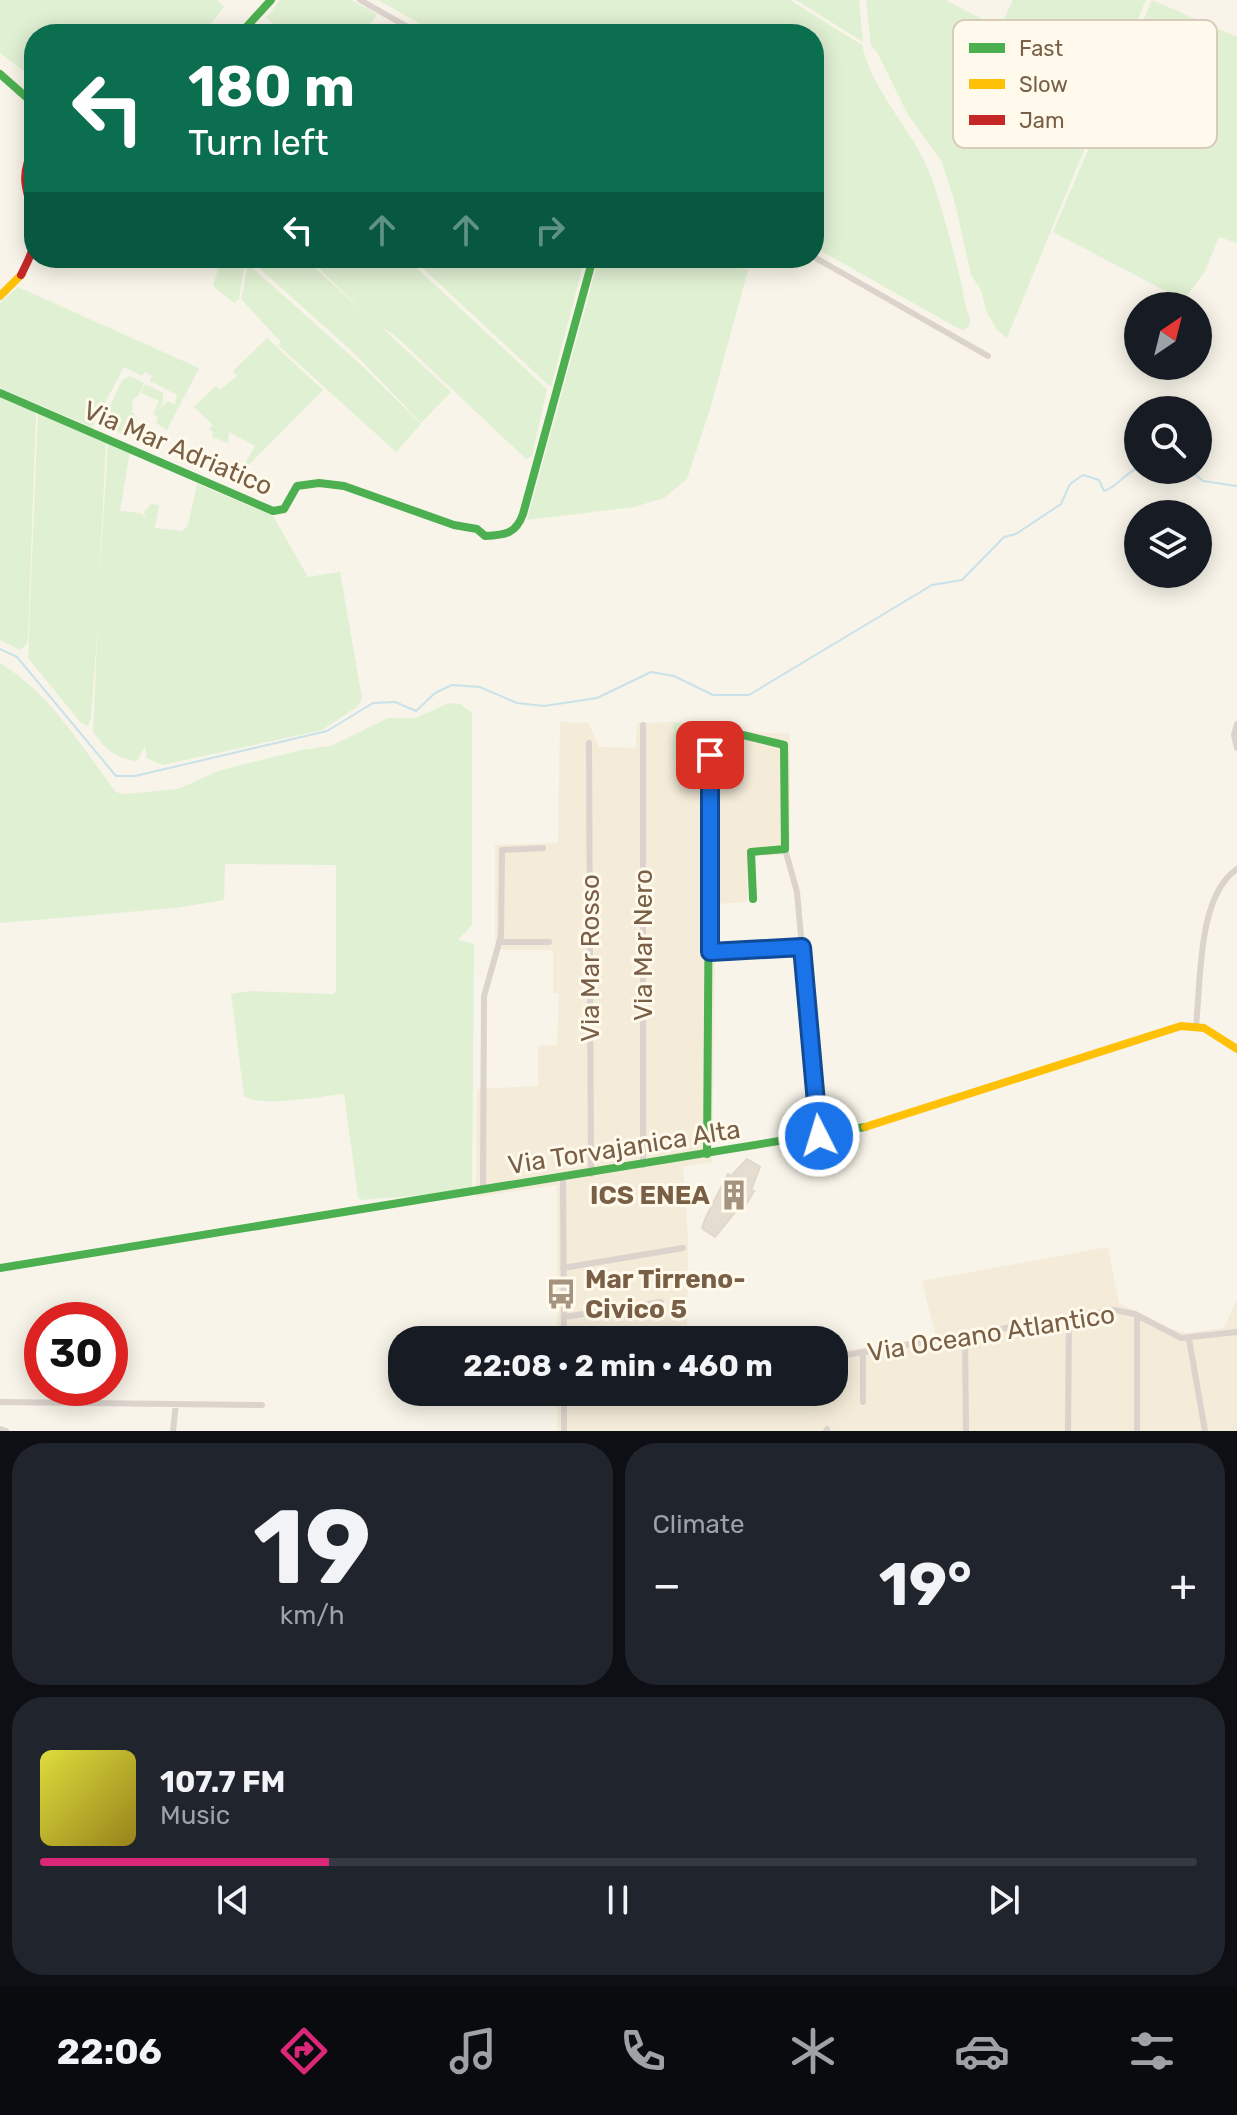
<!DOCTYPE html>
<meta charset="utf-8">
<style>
:root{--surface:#171b24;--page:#20242c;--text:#f1f3f6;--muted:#9ea1a6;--line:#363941;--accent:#db2777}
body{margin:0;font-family:Rubik,sans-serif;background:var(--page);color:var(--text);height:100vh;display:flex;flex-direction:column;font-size:30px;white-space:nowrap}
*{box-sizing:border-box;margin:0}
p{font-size:26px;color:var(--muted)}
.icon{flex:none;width:44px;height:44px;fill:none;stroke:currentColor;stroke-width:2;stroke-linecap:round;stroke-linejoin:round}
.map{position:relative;height:1431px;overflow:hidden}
.drawer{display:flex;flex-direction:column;gap:12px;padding:12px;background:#0d0f14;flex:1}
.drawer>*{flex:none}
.top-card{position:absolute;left:24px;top:24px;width:800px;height:244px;border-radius:32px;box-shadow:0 4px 20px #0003;background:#0b6e4f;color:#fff;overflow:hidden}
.needle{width:52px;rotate:35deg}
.buttons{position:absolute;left:1124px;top:292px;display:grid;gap:16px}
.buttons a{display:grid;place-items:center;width:88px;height:88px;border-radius:50%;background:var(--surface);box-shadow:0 4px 20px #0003;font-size:40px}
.speed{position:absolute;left:24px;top:1302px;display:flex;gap:16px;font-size:40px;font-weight:700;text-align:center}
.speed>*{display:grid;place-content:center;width:104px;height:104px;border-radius:50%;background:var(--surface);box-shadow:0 4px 20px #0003;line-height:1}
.speed .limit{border:12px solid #d22;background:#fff;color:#111}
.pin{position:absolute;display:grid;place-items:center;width:68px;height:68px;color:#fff;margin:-34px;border-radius:16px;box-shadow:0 4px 12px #0006}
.me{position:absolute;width:88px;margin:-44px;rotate:355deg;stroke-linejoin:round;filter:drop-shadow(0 0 6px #0008)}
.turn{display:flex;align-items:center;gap:28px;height:168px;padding:0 32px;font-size:36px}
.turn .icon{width:104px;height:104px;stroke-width:2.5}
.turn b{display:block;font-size:56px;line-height:68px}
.lanes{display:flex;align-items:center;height:76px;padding:0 32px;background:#0003;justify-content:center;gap:40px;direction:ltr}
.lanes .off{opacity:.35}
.big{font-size:60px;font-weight:700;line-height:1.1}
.drawer .tile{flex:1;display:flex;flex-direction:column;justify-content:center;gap:12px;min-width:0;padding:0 28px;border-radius:32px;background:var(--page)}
.drawer .dial{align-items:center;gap:0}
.dial b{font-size:104px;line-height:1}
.song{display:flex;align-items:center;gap:24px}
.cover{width:96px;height:96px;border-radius:12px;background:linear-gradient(135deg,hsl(60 70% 55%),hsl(50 70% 35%))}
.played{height:8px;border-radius:4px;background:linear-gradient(90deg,var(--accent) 25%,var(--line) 25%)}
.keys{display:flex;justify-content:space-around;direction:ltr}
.heat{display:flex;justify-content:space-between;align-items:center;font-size:44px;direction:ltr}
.drawer .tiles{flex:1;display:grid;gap:12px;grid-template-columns:1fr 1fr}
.tile:last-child{grid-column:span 2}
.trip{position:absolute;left:388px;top:1326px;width:460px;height:80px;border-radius:32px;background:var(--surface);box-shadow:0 4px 20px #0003;font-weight:700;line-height:80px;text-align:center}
.tabs{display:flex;height:128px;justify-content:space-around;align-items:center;background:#090b0e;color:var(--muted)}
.tabs .icon{width:56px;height:56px}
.tabs .active{color:var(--accent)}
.tabs b{font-size:36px;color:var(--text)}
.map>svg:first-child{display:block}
.residential{fill:#f4ebd8}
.green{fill:#e0f0d2}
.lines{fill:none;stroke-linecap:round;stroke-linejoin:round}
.stream{stroke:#c9e2ea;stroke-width:2}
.building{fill:#e5ddd0;stroke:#e1d8cb;stroke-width:2}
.street{stroke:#dbd3cc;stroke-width:6}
.fast{stroke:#4caf50;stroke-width:8}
.slow{stroke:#ffc107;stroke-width:8}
.jam{stroke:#c62828;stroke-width:8}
.route-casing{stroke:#114b97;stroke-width:20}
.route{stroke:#1a73e8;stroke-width:14}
.labels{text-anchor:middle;stroke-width:6;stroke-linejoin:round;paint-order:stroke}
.street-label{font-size:26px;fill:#795f46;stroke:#fffaeb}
.poi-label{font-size:26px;font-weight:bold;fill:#795f46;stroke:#fffaeb;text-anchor:end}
.key{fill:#fffaeb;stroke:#d7ccba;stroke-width:2}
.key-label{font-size:22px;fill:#795f46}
</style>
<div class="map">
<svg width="1237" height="1431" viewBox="0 0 1237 1431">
<rect width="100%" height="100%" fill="#f8f4e9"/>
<path class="residential" d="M704 721 741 731 790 734V849L782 855 748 856 747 902 716 904 712 1162 683 1167 688 1240 687 1340H557V1185L476 1197 477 1089 538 1086V1046L557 1045 559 994 553 992V950H503L495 940V845L558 843 560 722 589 723 599 747 636 748 637 723 673 722 672 758 704 760Z
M1108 1247 1119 1303 1167 1328 1188 1333 1224 1328 1237 1299V1431H557V1392H834V1352L936 1337 922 1281Z"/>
<path class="green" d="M0 0H217L224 7 203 34H34V79L0 53Z
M280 0H351L377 14 372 22 350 34H287L266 18Z
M378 0H790L862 45C873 94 913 129 931 176 942 209 952 244 960 278 964 293 964 306 971 320L969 326 963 330 954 326 814 247V34H438Z
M796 0H859L863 42Z
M866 0H945L1111 84 1007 338 997 330 986 311 981 290 971 275 955 203 941 160 908 115 877 52 871 46Z
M1013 0H1146L1111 82 1002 23Z
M1152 0 1237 37V243L1219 237 1205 271 1187 296 1177 297 1053 232Z
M229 258 245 261 239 299 234 303 213 286 218 269Z
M248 258H304L366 314 308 258H406L547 389 532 456 526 459 398 338 379 325 451 392 421 423 355 354Z
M412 258H585L551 387 546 383Z
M599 258H699L748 270 710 409 687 479 664 498 634 507 527 520Z
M248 264 360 364 421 424 396 452 279 346 280 341 241 299Z
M18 287 199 368 167 430 156 423 158 417 153 414 159 401 141 393 145 384 163 393V402L159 410 168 401 175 404 177 395 150 381 152 376 145 372 142 376 124 367 92 427 0 388V303Z
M267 338 323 390 238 476 255 446 229 432 228 443 212 437 213 432 209 429 213 425 194 407 216 386 220 390 237 376 233 371Z
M130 376 144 383 139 395 133 399 132 412 137 418 127 436 101 425 122 380Z
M0 396 34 411 36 416 28 637 27 644 20 650 0 640Z
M38 413 106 442 99 589 108 442 130 451 120 511 140 513 146 517 144 512 151 504 159 505 155 528 182 531 188 525 197 484 273 516 308 577 340 572 362 698 357 707 322 730 163 765 147 758 145 746 137 761C117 760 104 748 93 731L98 621 91 719 88 726 81 723 28 658Z
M0 663C46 690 78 741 109 783L116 792 124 794 178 789 221 770 301 750 331 746 388 718H416L449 703 460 704 472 713V925L458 940 474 944 472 1191 361 1200 358 1197 344 1094C321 1096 261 1108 244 1096L231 994 250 991 333 994 336 991V865L225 864 224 900 175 908 0 923Z
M673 722 704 724V760L672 759Z"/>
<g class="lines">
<path class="stream" d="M1190 470 1203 481 1237 486
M0 649 17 657 116 776H135L327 731 373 703 395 702 416 711 435 693 452 685 480 687 517 703 544 706 597 698 651 672 674 676 713 695H749L932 585 962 580 1004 537 1016 534 1061 504 1070 484 1083 475 1099 480 1104 491C1118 486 1124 474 1138 468"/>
</g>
<path class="building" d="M747 1159 760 1167 751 1190 754 1191 747 1203 744 1201 715 1237 702 1228 706 1217 728 1174 731 1176Z"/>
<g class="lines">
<path class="street" d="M360 0 420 34
M814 257 988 356
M1237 724 1234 735 1237 748
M589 743 591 1174
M785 849 797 892 819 1136
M499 942H549
M710 952 802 947
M1196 1026C1201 982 1197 896 1237 869
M643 1165V725
M563 1177 564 1340
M483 1190 484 996 501 936 502 850 543 848
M563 1268 683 1248
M1137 1315V1431
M564 1317 661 1302
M965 1336 966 1431
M1189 1339 1205 1431
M863 1352V1402
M834 1357 1114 1310 1135 1314 1181 1338 1237 1332
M0 1402 262 1405
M564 1402 627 1392
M0 1429 6 1431
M173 1431 176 1404
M564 1431V1392
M826 1431 827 1429
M1068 1431 1069 1318"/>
<path class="fast" d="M240 34 271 0
M0 74 34 104
M0 393 273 511 284 509 297 486 319 483 344 486 454 525 477 529 485 536C505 535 516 534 523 514L593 258
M707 1154 710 727 784 745 785 849 751 852 753 899
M0 1268 865 1127"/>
<path class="slow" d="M0 296 22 274
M865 1127 1181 1026 1204 1028 1237 1049"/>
<path class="jam" d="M21 275C28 261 35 248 35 233 34 193 14 189 34 146"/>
</g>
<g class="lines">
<g class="route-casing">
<path id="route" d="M710 755V952L802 947 819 1136"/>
</g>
<use href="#route" class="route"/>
</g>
<defs>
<g id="building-bare" transform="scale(2.4)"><path d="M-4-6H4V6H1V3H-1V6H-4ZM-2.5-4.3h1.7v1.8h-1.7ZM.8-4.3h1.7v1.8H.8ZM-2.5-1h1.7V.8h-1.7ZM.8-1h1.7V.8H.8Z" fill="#a5937f" stroke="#fffaeb" stroke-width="2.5" paint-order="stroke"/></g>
<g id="bus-bare" transform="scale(2.4)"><path d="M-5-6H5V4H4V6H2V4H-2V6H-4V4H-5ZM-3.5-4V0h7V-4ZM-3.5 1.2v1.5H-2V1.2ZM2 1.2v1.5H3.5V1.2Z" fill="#a5937f" stroke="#fffaeb" stroke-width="2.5" paint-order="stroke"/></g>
</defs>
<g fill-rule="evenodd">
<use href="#building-bare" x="734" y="1195"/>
<use href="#bus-bare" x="561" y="1294"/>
</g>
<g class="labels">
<g class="street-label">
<text transform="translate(178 448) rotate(23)" y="9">Via Mar Adriatico</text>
<text transform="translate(643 945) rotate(-90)" y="9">Via Mar Nero</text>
<text transform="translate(590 958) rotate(-90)" y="9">Via Mar Rosso</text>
<text transform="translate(624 1147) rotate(-9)" y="9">Via Torvajanica Alta</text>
<text transform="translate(991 1333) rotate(-9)" y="9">Via Oceano Atlantico</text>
</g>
<g class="poi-label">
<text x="710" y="1204">ICS ENEA</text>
<text x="585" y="1288" text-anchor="start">Mar Tirreno-<tspan x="585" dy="30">Civico 5</tspan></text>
</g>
</g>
<rect x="953" y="20" width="264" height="128" rx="12" class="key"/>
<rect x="969" y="43" width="36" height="10" fill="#4caf50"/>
<rect x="969" y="79" width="36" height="10" fill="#ffc107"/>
<rect x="969" y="115" width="36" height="10" fill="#c62828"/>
<g class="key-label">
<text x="1019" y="56">Fast</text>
<text x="1019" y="92">Slow</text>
<text x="1019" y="128">Jam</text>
</g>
</svg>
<div class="buttons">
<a><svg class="needle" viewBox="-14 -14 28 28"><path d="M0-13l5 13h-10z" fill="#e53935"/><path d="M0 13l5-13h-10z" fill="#9ea1a6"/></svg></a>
<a><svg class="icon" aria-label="search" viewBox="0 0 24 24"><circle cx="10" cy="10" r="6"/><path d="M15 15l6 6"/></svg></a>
<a><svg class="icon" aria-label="layers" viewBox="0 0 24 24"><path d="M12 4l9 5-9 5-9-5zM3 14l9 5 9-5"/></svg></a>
</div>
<div class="speed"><div class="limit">30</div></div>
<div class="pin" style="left:710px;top:755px;background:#d93025"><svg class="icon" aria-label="arrive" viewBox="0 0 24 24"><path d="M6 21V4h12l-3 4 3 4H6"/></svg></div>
<svg class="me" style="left:819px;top:1136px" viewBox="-20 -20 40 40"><circle r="17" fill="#1a73e8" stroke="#fff" stroke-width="3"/><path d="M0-11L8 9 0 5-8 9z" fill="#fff"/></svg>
<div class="trip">22:08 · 2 min · 460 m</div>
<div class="top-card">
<div class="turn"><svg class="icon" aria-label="left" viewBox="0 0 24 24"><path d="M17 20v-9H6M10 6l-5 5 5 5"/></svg><div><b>180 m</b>Turn left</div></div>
<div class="lanes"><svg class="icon" aria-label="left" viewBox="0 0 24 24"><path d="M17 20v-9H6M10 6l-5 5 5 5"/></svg><svg class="icon off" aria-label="ahead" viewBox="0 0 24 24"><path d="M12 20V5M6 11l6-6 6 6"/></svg><svg class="icon off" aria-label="ahead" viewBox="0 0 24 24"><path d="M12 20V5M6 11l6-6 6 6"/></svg><svg class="icon off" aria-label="right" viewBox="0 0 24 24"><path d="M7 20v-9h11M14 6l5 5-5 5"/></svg></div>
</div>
</div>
<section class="drawer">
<div class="tiles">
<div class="tile dial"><b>19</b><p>km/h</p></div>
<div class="tile"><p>Climate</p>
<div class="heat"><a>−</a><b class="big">19°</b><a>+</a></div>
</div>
<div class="tile">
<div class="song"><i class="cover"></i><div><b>107.7 FM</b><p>Music</p></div></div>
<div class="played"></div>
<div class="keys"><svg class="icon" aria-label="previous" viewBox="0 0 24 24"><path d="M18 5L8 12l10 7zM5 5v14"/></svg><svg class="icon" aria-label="pause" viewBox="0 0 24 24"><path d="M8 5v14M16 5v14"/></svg><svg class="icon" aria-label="next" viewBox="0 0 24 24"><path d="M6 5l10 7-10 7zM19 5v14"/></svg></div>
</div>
</div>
</section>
<nav class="tabs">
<b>22:06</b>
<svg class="icon active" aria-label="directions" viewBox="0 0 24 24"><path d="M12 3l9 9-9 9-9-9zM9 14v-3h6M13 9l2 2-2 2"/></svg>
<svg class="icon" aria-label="music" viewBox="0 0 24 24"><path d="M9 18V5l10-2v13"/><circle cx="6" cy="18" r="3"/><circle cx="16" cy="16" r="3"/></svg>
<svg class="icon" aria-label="phone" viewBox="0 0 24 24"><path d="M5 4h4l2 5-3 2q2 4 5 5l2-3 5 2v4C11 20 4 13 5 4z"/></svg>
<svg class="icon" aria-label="climate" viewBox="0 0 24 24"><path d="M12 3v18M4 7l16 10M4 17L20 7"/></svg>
<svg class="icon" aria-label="car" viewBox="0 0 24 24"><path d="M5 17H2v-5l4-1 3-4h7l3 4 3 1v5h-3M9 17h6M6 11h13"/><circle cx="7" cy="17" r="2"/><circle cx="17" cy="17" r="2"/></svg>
<svg class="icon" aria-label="filters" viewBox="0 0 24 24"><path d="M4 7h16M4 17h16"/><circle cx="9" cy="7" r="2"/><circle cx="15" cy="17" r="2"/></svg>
</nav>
